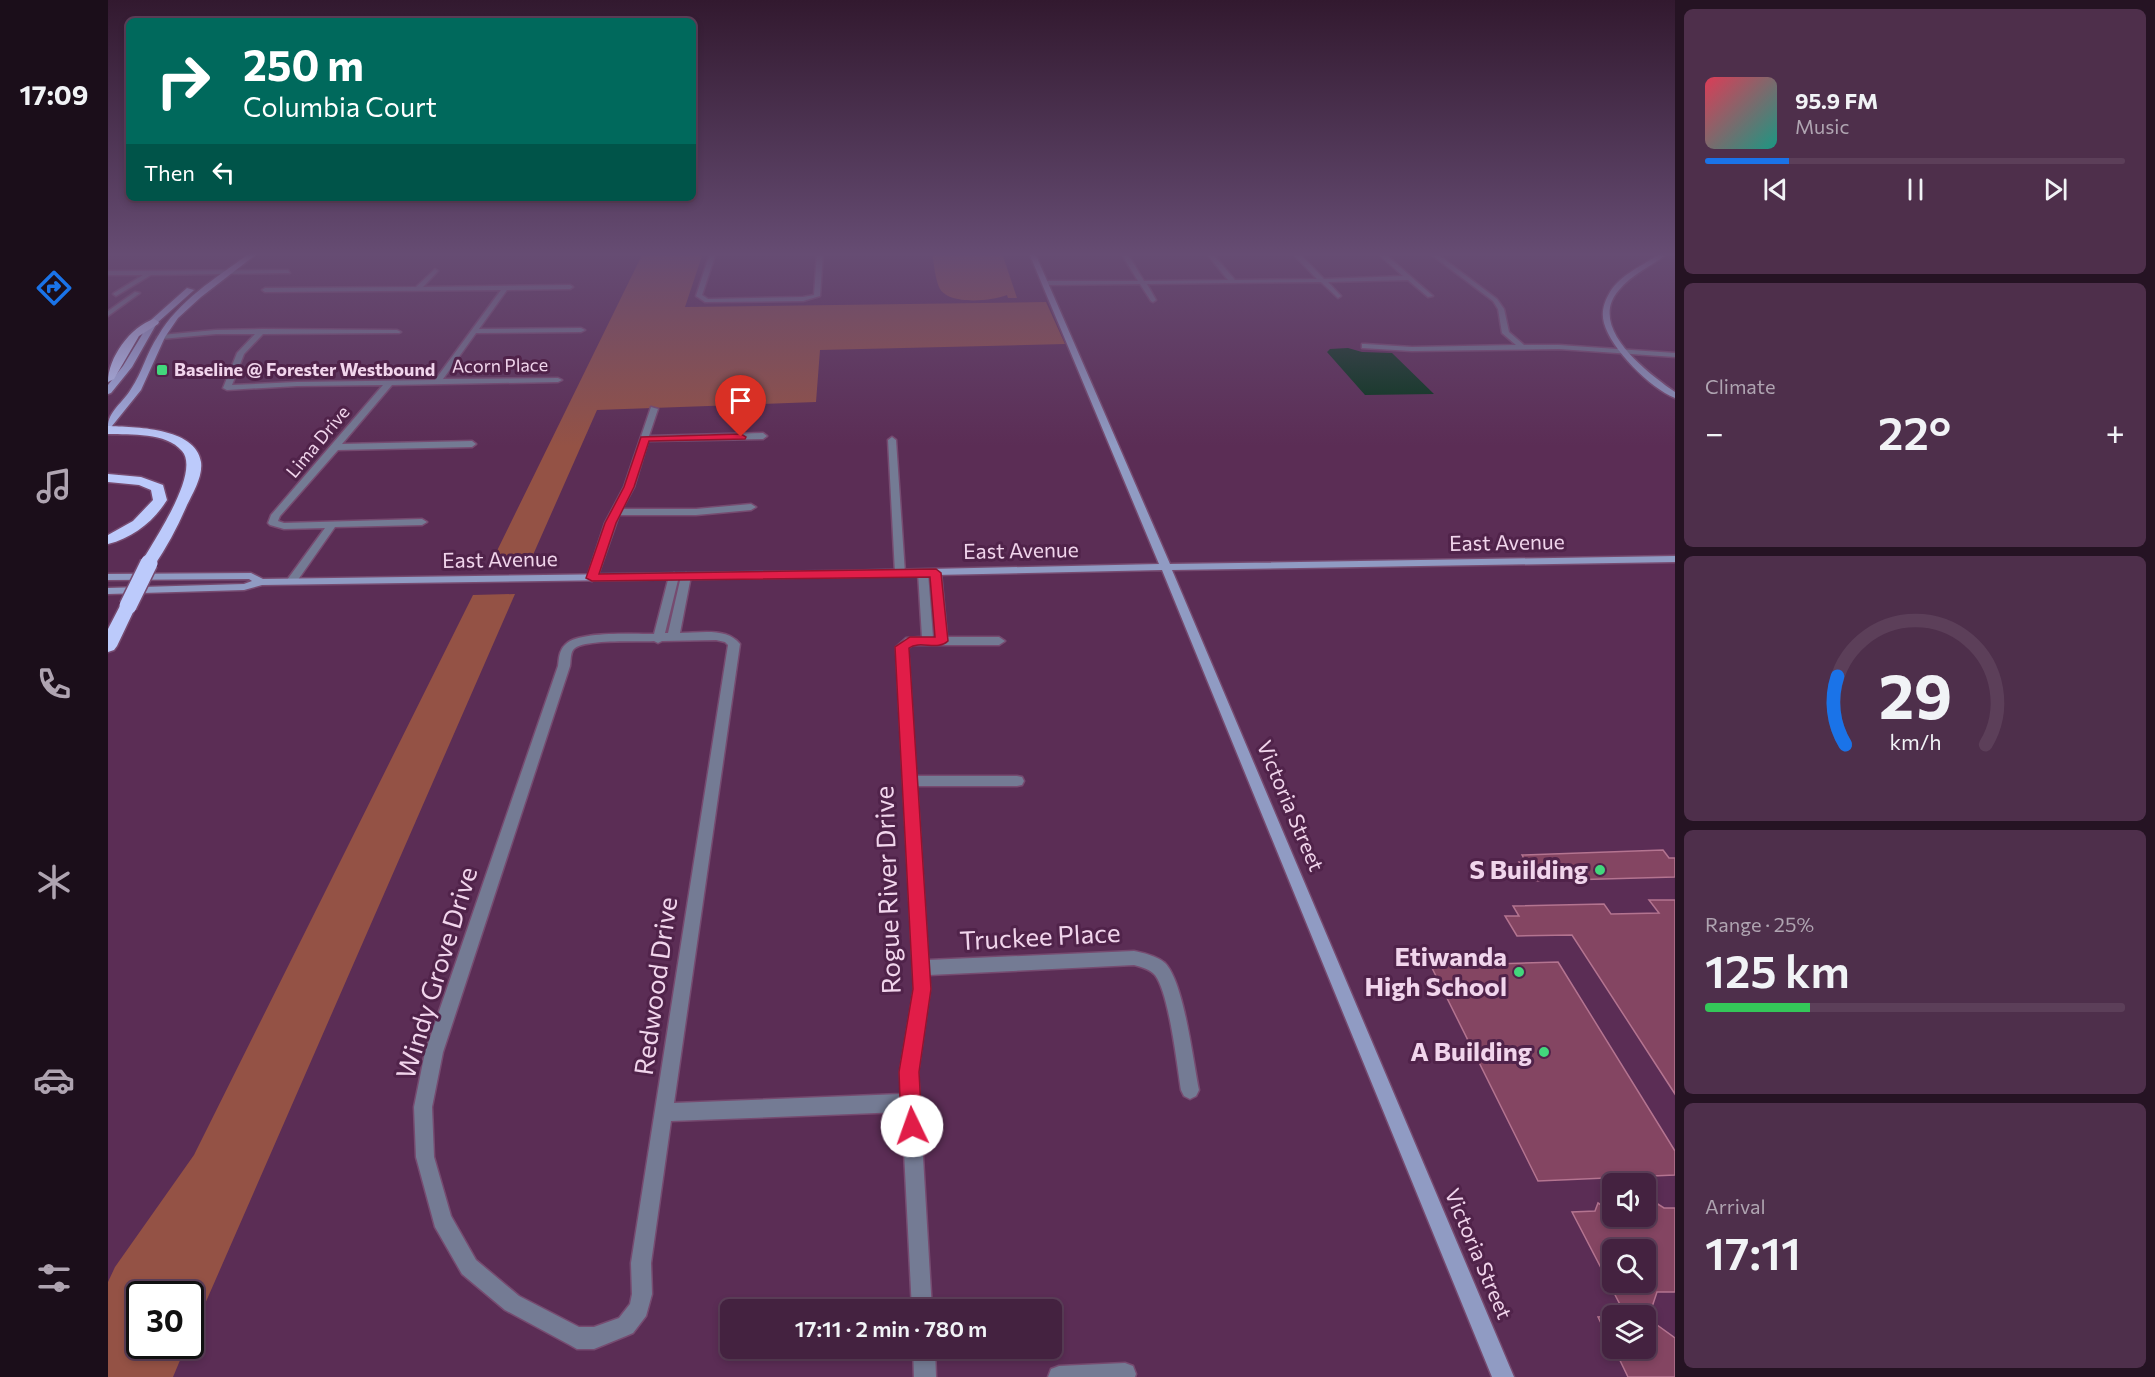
<!DOCTYPE html>
<meta charset="utf-8">
<style>
:root{--surface:#442240;--page:#4e2f4b;--text:#f1f3f6;--muted:#afa4b1;--line:#5c3f59;--accent:#1a73e8}
body{margin:0;font-family:Commissioner,sans-serif;background:var(--page);color:var(--text);height:100vh;display:flex;flex-direction:column;font-size:22px;white-space:nowrap}
*{box-sizing:border-box;margin:0}
p{font-size:20px;color:var(--muted)}
.icon{flex:none;width:33px;height:33px;fill:none;stroke:currentColor;stroke-width:2;stroke-linecap:round;stroke-linejoin:round}
.map{position:relative;flex:1;overflow:hidden}
.sheet{display:flex;flex-direction:column;gap:9px;padding:9px;background:#251323;width:480px}
.sheet>*{flex:none}
.banner{position:absolute;left:18px;top:18px;width:570px;height:183px;border-radius:9px;box-shadow:0 3px 9px #0003,0 0 0 2px var(--line);background:#00695c;color:#fff;overflow:hidden}
.tools{position:absolute;left:1494px;top:1173px;display:grid;gap:12px}
.tools a{display:grid;place-items:center;width:54px;height:54px;border-radius:9px;background:var(--surface);box-shadow:0 3px 9px #0003,0 0 0 2px var(--line);font-size:30px}
.speed{position:absolute;left:18px;top:1281px;display:flex;gap:12px;font-size:30px;font-weight:700;text-align:center}
.speed>*{display:grid;place-content:center;width:78px;height:78px;border-radius:50%;background:var(--surface);box-shadow:0 3px 9px #0003,0 0 0 2px var(--line);line-height:1}
.speed .limit{border:3px solid #111;border-radius:9px;background:#fff;color:#111}
.pin{position:absolute;display:grid;place-items:center;width:51px;height:51px;color:#fff;margin:-62px -26px;border-radius:50% 50% 50% 0;rotate:-45deg;box-shadow:0 0 6px #0007}
.pin .icon{rotate:45deg}
.me{position:absolute;width:66px;margin:-33px;rotate:357deg;stroke-linejoin:round;filter:drop-shadow(0 0 4px #0008)}
.turn{display:flex;align-items:center;gap:21px;height:126px;padding:0 18px;font-size:27px}
.turn .icon{width:78px;height:78px;stroke-width:2.5}
.turn b{display:block;font-size:42px;line-height:51px}
.then{display:flex;align-items:center;height:57px;padding:0 18px;background:#0003;gap:12px;font-size:22px}
.big{font-size:45px;font-weight:600;line-height:1.1}
.sheet .widget{flex:1;display:flex;flex-direction:column;justify-content:center;gap:9px;min-width:0;padding:0 21px;border-radius:9px;background:var(--page)}
.sheet .dial{align-items:center;gap:0}
.dial svg{height:156px;overflow:visible;fill:none;stroke:var(--line);stroke-width:7;stroke-linecap:round;text-anchor:middle}
.dial text{fill:var(--text);stroke:none}
.song{display:flex;align-items:center;gap:18px}
.cover{width:72px;height:72px;border-radius:9px;background:linear-gradient(135deg,hsl(350 70% 55%),hsl(170 70% 35%))}
.played{height:6px;border-radius:3px;background:linear-gradient(90deg,var(--accent) 20%,var(--line) 20%)}
.keys{display:flex;justify-content:space-around;direction:ltr}
.heat{display:flex;justify-content:space-between;align-items:center;font-size:33px;direction:ltr}
.charge{height:9px;border-radius:4px;background:linear-gradient(90deg,#34c759 25%,var(--line) 0)}
.trip{position:absolute;left:612px;top:1299px;width:342px;height:60px;border-radius:9px;background:var(--surface);box-shadow:0 3px 9px #0003,0 0 0 2px var(--line);font-weight:600;line-height:60px;text-align:center}
main{display:flex;flex:1;min-height:0}
.tabs{display:flex;flex-direction:column;width:108px;justify-content:space-around;align-items:center;background:#1b0e1a;color:var(--muted)}
.tabs .icon{width:42px;height:42px}
.tabs .current{color:var(--accent)}
.tabs b{font-size:27px;color:var(--text)}
.map>svg:first-child{display:block}
.green{fill:#945245}
.water{fill:#013417}
.building{fill:#844562;stroke:#b47490;stroke-width:1.5;fill-rule:evenodd}
.lines{fill:none;stroke-linecap:round;stroke-linejoin:round}
.street-casing{stroke:#764b70;stroke-width:3}
.secondary-casing{stroke:#764b70;stroke-width:3}
.primary-casing{stroke:#764b70;stroke-width:3}
.highway-casing{stroke:#764b70;stroke-width:3}
.street{fill:#747b94;fill-rule:evenodd}
.secondary{fill:#909bc3;fill-rule:evenodd}
.primary{fill:#a5b3e6;fill-rule:evenodd}
.highway{fill:#bccafb;fill-rule:evenodd}
.highway-bridge-casing{stroke:#764b70;stroke-width:20;stroke-linecap:butt}
.highway-bridge{stroke:#bccafb;stroke-width:17}
.route{fill:#e11d48;stroke:#92132f;stroke-width:1.5}
.poi-dot{fill:#42d77c;stroke:#50234a;stroke-width:2}
.labels{text-anchor:middle;stroke-width:6;stroke-linejoin:round;paint-order:stroke}
.far-street-label{font-size:18px;fill:#f1d5ec;stroke:#50234a}
.far-poi-label{font-size:18px;font-weight:bold;fill:#f1d5ec;stroke:#50234a;text-anchor:start}
.street-label{font-size:21px;fill:#f1d5ec;stroke:#50234a}
.near-poi-label{font-size:26px;font-weight:bold;fill:#f1d5ec;stroke:#50234a;text-anchor:end}
.near-street-label{font-size:26px;fill:#f1d5ec;stroke:#50234a}
</style>
<main>
<nav class="tabs">
<b>17:09</b>
<svg class="icon current" aria-label="directions" viewBox="0 0 24 24"><path d="M12 3l9 9-9 9-9-9zM9 14v-3h6M13 9l2 2-2 2"/></svg>
<svg class="icon" aria-label="music" viewBox="0 0 24 24"><path d="M9 18V5l10-2v13"/><circle cx="6" cy="18" r="3"/><circle cx="16" cy="16" r="3"/></svg>
<svg class="icon" aria-label="phone" viewBox="0 0 24 24"><path d="M5 4h4l2 5-3 2q2 4 5 5l2-3 5 2v4C11 20 4 13 5 4z"/></svg>
<svg class="icon" aria-label="climate" viewBox="0 0 24 24"><path d="M12 3v18M4 7l16 10M4 17L20 7"/></svg>
<svg class="icon" aria-label="car" viewBox="0 0 24 24"><path d="M5 17H2v-5l4-1 3-4h7l3 4 3 1v5h-3M9 17h6M6 11h13"/><circle cx="7" cy="17" r="2"/><circle cx="17" cy="17" r="2"/></svg>
<svg class="icon" aria-label="filters" viewBox="0 0 24 24"><path d="M4 7h16M4 17h16"/><circle cx="9" cy="7" r="2"/><circle cx="15" cy="17" r="2"/></svg>
</nav>
<div class="map">
<svg width="1567" height="1377" viewBox="0 0 1567 1377">
<rect width="100%" height="100%" fill="#5b2d55"/>
<path class="green" d="M535 253H595L577 307 938 302 957 344 712 350 708 402 489 410 421 564 382 565Z
M824 253H894L909 298H900L899 295C884 301 839 306 831 287 827 277 826 264 824 253Z
M407 594 83 1336 82 1294H32V1346H78L65 1377H0V1282L7 1267 86 1155 365 595Z"/>
<path class="water" d="M1240 348 1254 352 1284 353 1326 394 1257 395 1219 352 1222 349Z"/>
<path class="building" d="M1555 850 1561 858H1567V877L1423 881 1411 862H1418L1414 855Z
M1541 900H1567V1094L1464 935 1409 936 1397 916H1411L1405 906 1496 904 1503 914 1551 913Z
M1450 962 1567 1151V1175L1430 1181 1323 966Z
M1545 1201 1556 1208H1567V1292H1549L1541 1316H1518L1464 1212 1487 1211 1490 1203 1504 1212V1216H1538V1209H1542ZM1504 1250H1538V1282H1504Z
M1504 1316V1346L1490 1317Z
M1538 1317 1567 1338V1377H1520L1506 1348H1538Z"/>
<g class="lines">
<g class="street-casing">
<path id="street" d="M602 253H608L594 295 600 299 695 297 706 295 709 253H715L712 296 695 301 597 302 588 296Z
M1013 253H1019L1036 281 1120 280 1098 253H1104L1127 280 1209 279 1184 253H1191L1216 279 1295 276 1269 253H1276L1325 296 1320 297 1300 280 1220 282 1233 296 1230 298 1213 282 1039 284 1048 300 1045 302 1043 301 1032 284 937 285 934 283 937 281H1030Z
M1321 253H1328L1389 299 1396 309 1401 332 1416 345H1451L1567 353V357L1451 349 1304 351 1254 348V344H1257L1304 347 1408 345 1394 333 1390 309 1385 301Z
M327 269 330 271 315 287 462 285 465 287 462 289 399 290 371 329 473 328 477 330 473 332 368 333 335 379 450 378 454 380 450 382 284 385 234 444 364 441 368 444 364 447 230 450 172 516 170 521 176 523 314 519 319 522 314 525 227 527 187 584H179L178 582 179 580 217 528 176 529 162 525 160 523 163 515 275 385 189 386 119 390 115 388 129 353 147 334H108L53 339 49 337 53 335 108 330 154 329 289 330 293 332 291 333 155 334 136 354 124 385 189 382 327 380 393 290 157 292 154 290 157 288 308 287Z
M180 270 182 273 43 275 8 296 5 294 6 293 35 275H0V271Z
M27 292 32 293 0 316V311Z
M543 407 550 409 541 436 655 433 659 436 655 439 540 441 526 487 514 509H588L643 504 648 507 643 510 588 515H511L489 578 484 581 480 580 479 578 497 523 516 487Z
M784 437 788 440 797 573 792 576 787 573 780 440Z
M815 570 820 573 825 637H828L823 573 828 570 833 573 839 637H891L897 641 891 645H805L800 648 808 776H909L914 777 916 781 914 785 909 786H809L820 960 1026 951C1036 953 1049 956 1057 963 1076 982 1085 1061 1091 1090L1088 1096 1082 1099 1076 1096 1073 1090C1069 1065 1061 993 1047 975 1042 969 1033 967 1026 965L821 975 822 989 810 1072 824 1310H804L794 1112 563 1121 543 1263 544 1294 538 1316 525 1333 518 1336 486 1349H469L462 1345 397 1310 354 1274 327 1227 308 1157 306 1107 317 1052 450 666C451 658 451 650 458 644 471 631 526 634 546 634L561 576 566 573 571 576 557 633H560L573 576 578 573 583 576 572 633C591 633 619 627 632 644L566 1103 793 1094 792 1072 806 989 788 647 798 638 814 637 810 573ZM608 640 617 642 620 645 523 1263 524 1294 522 1304 511 1318 486 1327H471L411 1296 368 1260 343 1216 326 1157 324 1107 335 1052 462 666C463 660 462 651 467 648 480 639 529 642 546 641L550 643 554 641Z
M805 1348H827L828 1377H806Z
M1017 1363 1025 1366 1028 1374 1027 1377H940L943 1369 951 1366Z"/>
</g>
<g class="secondary-casing">
<path id="secondary" d="M921 253H927L1062 564 1567 556V562L1064 570 1406 1377H1384L1054 570 732 577 154 585 136 590 0 594V588L136 584 144 581 141 579 0 580V574L143 573 155 579 732 571 1051 564Z
M1553 253H1560C1544 266 1524 274 1511 290 1478 327 1540 373 1567 392V398C1542 388 1503 349 1496 323 1493 312 1496 302 1502 292 1513 274 1536 265 1553 253Z"/>
</g>
<g class="primary-casing">
<path id="primary" d="M142 253H150L93 297 70 318 57 337 33 390 4 426 0 427C0 411 15 403 23 389 34 373 39 352 50 336 71 300 108 278 142 253Z
M79 288 86 290 49 323 24 367 3 393 0 394V385L15 366 43 320Z"/>
</g>
<g class="highway-casing">
<path id="highway" d="M46 319 51 322 50 324 31 336 6 379 0 382C0 358 22 327 46 319Z
M0 426C25 427 88 427 93 462 95 476 85 493 79 505 70 526 59 547 46 566L41 568 33 563C45 542 93 472 74 451 58 432 23 435 0 434Z
M0 474 33 477 55 485 59 500C46 521 25 538 0 544V535L25 521 45 500 43 490 31 485 0 482Z
M20 601 26 602 28 606 9 646 6 650 0 652V629L14 602Z"/>
</g>
<use href="#street" class="street"/>
<use href="#secondary" class="secondary"/>
<use href="#primary" class="primary"/>
<use href="#highway" class="highway"/>
<g class="highway-bridge-casing">
<path id="highway-bridge" d="M20 606 41 563"/>
</g>
<use href="#highway-bridge" class="highway-bridge"/>
</g>
<linearGradient id="sky" x2="0" y2="1"><stop stop-color="#32192f"/><stop offset="0.57" stop-color="#664c73"/><stop offset="1" stop-color="#664c73" stop-opacity="0"/></linearGradient>
<rect width="1567" height="446" fill="url(#sky)"/>
<path class="route" d="M633 434 638 437 637 439 541 441 526 487 508 523 491 574 828 569 833 573 840 641C830 651 812 640 801 648L823 989 811 1072 814 1126 811 1133 804 1136 796 1133 793 1126 791 1072 805 989 787 647 802 637H827L822 577 484 581 478 578 497 523 516 487 533 437Z"/>
<g class="poi-dot">
<rect x="48" y="364" width="12" height="12" rx="3"/>
<circle cx="1492" cy="870" r="6"/>
<circle cx="1411" cy="972" r="6"/>
<circle cx="1436" cy="1052" r="6"/>
</g>
<g class="labels">
<g class="far-street-label">
<text transform="translate(392 366) rotate(-1)" y="6">Acorn Place</text>
<text transform="translate(210 442) rotate(-50)" y="6">Lima Drive</text>
</g>
<g class="far-poi-label">
<text x="66" y="376">Baseline @ Forester Westbound</text>
</g>
<g class="street-label">
<text transform="translate(1399 543) rotate(-1)" y="7">East Avenue</text>
<text transform="translate(913 551) rotate(-1)" y="7">East Avenue</text>
<text transform="translate(392 560) rotate(-1)" y="7">East Avenue</text>
<text transform="translate(1182 806) rotate(67)" y="7">Victoria Street</text>
<text transform="translate(1370 1254) rotate(67)" y="7">Victoria Street</text>
</g>
<g class="near-poi-label">
<text x="1480" y="879">S Building</text>
<text x="1399" y="966">Etiwanda<tspan x="1399" dy="30">High School</tspan></text>
<text x="1424" y="1061">A Building</text>
</g>
<g class="near-street-label">
<text transform="translate(780 890) rotate(-92)" y="9">Rogue River Drive</text>
<text transform="translate(932 937) rotate(-3)" y="9">Truckee Place</text>
<text transform="translate(329 973) rotate(-73)" y="9">Windy Grove Drive</text>
<text transform="translate(548 986) rotate(-82)" y="9">Redwood Drive</text>
</g>
</g>
</svg>
<div class="tools">
<a><svg class="icon" aria-label="sound" viewBox="0 0 24 24"><path d="M4 9h4l5-4v14l-5-4H4zM17 9q2 3 0 6"/></svg></a>
<a><svg class="icon" aria-label="search" viewBox="0 0 24 24"><circle cx="10" cy="10" r="6"/><path d="M15 15l6 6"/></svg></a>
<a><svg class="icon" aria-label="layers" viewBox="0 0 24 24"><path d="M12 4l9 5-9 5-9-5zM3 14l9 5 9-5"/></svg></a>
</div>
<div class="speed"><div class="limit">30</div></div>
<div class="pin" style="left:633px;top:437px;background:#d93025"><svg class="icon" aria-label="arrive" viewBox="0 0 24 24"><path d="M6 21V4h12l-3 4 3 4H6"/></svg></div>
<svg class="me" style="left:804px;top:1126px" viewBox="-20 -20 40 40"><circle r="19" fill="#fff"/><path d="M0-13L10 11 0 6-10 11z" fill="#e11d48"/></svg>
<div class="trip">17:11 · 2 min · 780 m</div>
<div class="banner">
<div class="turn"><svg class="icon" aria-label="right" viewBox="0 0 24 24"><path d="M7 20v-9h11M14 6l5 5-5 5"/></svg><div><b>250 m</b>Columbia Court</div></div>
<div class="then">Then<svg class="icon" aria-label="left" viewBox="0 0 24 24"><path d="M17 20v-9H6M10 6l-5 5 5 5"/></svg></div>
</div>
</div>
<section class="sheet">
<div class="widget">
<div class="song"><i class="cover"></i><div><b>95.9 FM</b><p>Music</p></div></div>
<div class="played"></div>
<div class="keys"><svg class="icon" aria-label="previous" viewBox="0 0 24 24"><path d="M18 5L8 12l10 7zM5 5v14"/></svg><svg class="icon" aria-label="pause" viewBox="0 0 24 24"><path d="M8 5v14M16 5v14"/></svg><svg class="icon" aria-label="next" viewBox="0 0 24 24"><path d="M6 5l10 7-10 7zM19 5v14"/></svg></div>
</div>
<div class="widget"><p>Climate</p>
<div class="heat"><a>−</a><b class="big">22°</b><a>+</a></div>
</div>
<div class="widget dial"><svg viewBox="0 0 100 80">
<path d="M14 69A42 42 0 1 1 86 69"/>
<path d="M14 69A42 42 0 0 1 10 34" stroke="#1a73e8"/>
<text x="50" y="56" font-size="32" font-weight="700">29</text>
<text x="50" y="72" font-size="11">km/h</text>
</svg></div>
<div class="widget"><p>Range · 25%</p><b class="big">125 km</b><div class="charge"></div></div>
<div class="widget"><p>Arrival</p><b class="big">17:11</b></div>
</section>
</main>
